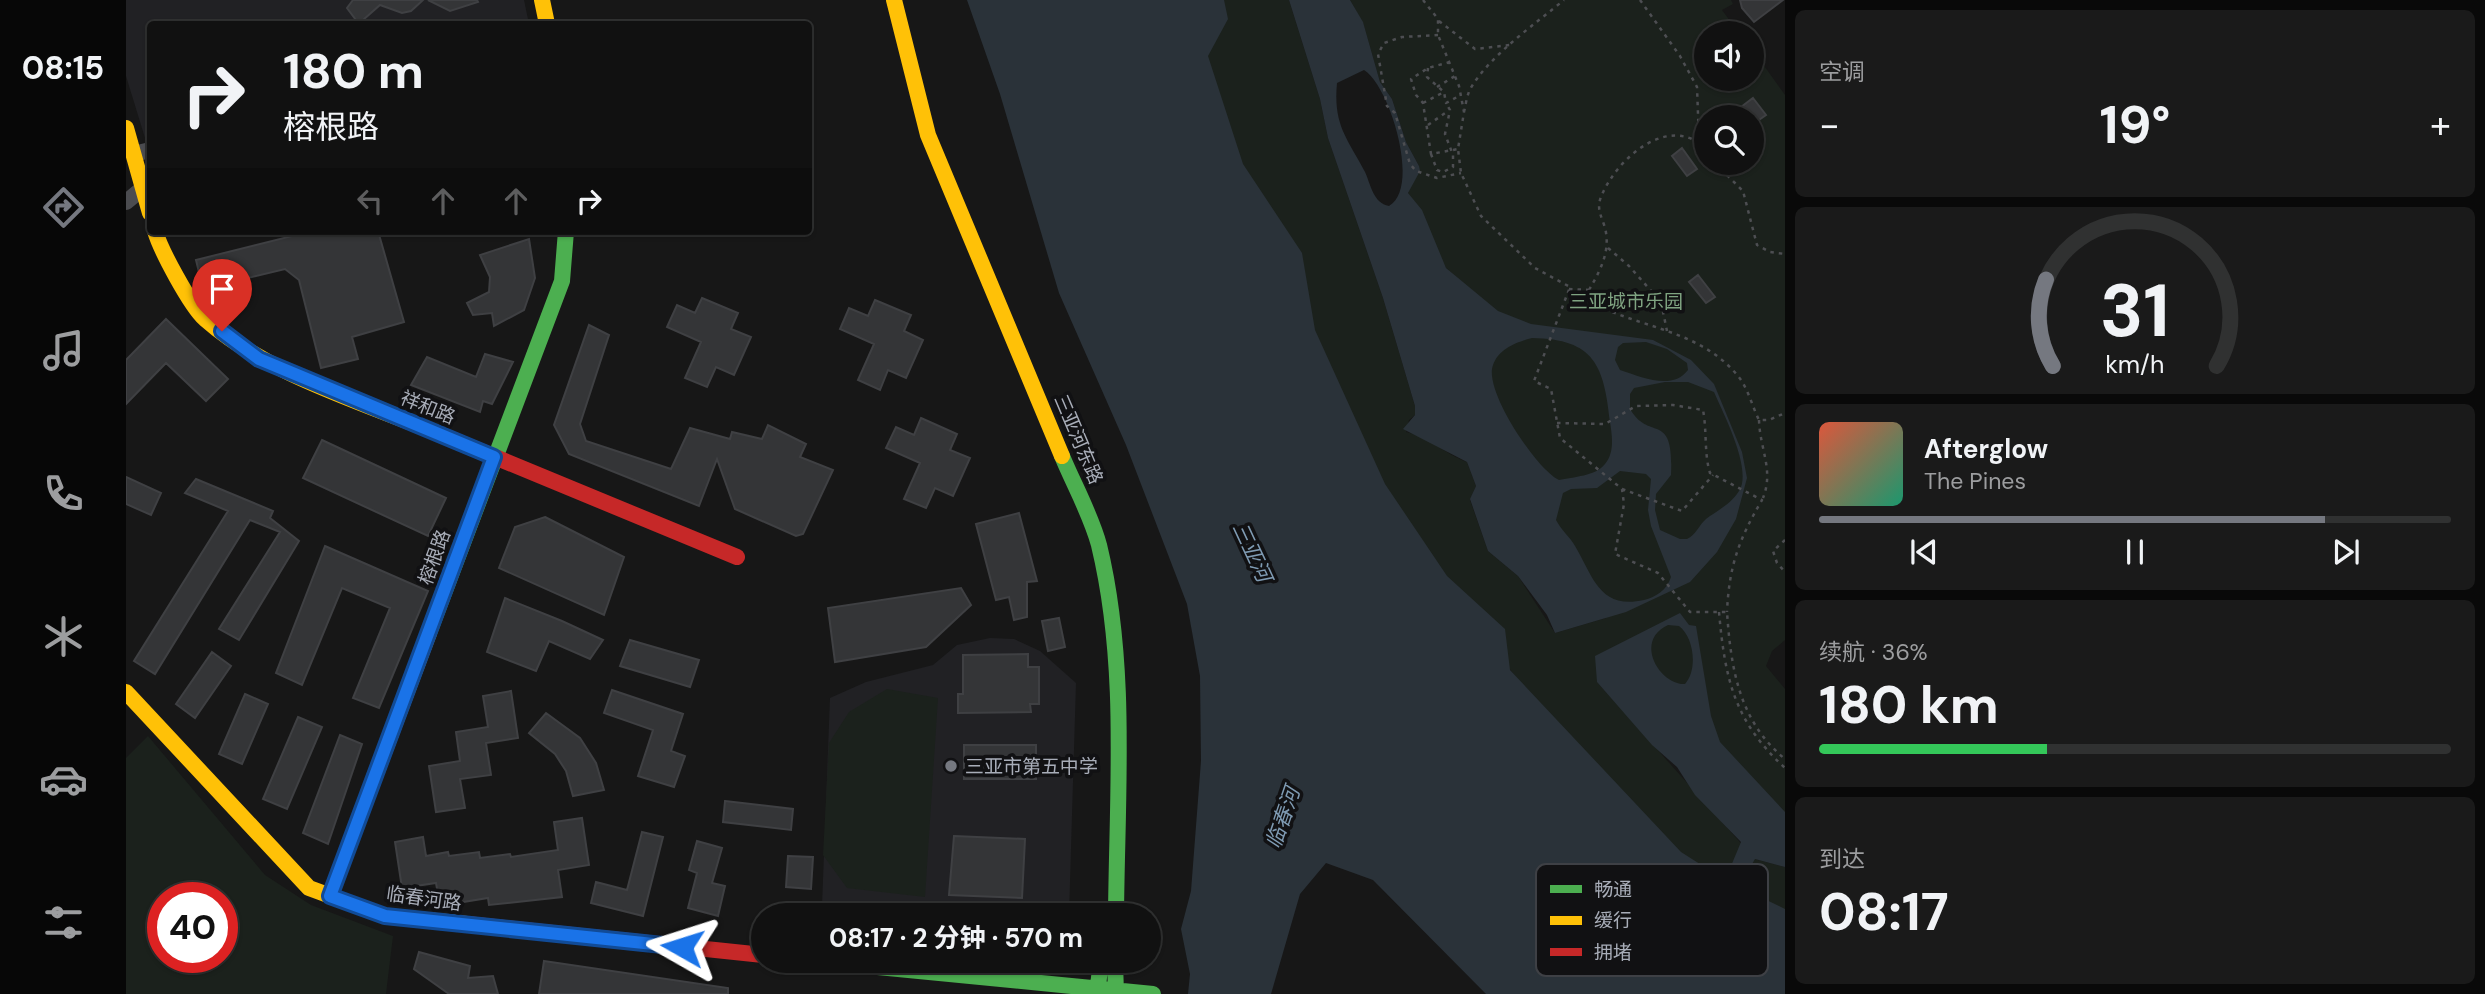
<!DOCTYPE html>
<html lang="zh">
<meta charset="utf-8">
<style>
:root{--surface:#111;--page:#1a1a1a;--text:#f1f3f6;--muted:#9c9d9f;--line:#303131;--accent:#757880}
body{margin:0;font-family:"DM Sans","Noto Sans SC",sans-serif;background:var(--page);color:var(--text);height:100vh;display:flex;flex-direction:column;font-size:26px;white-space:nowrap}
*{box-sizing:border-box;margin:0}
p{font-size:23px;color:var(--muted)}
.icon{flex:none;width:38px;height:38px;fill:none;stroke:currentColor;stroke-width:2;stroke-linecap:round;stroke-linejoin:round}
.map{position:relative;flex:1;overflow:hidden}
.sheet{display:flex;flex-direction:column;gap:10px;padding:10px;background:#090909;width:700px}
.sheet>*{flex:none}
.top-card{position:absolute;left:21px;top:21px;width:665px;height:214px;border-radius:7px;box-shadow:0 2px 5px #0004,0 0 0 2px var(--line);background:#111;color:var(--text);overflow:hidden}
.tools{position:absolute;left:1568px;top:21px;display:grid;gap:14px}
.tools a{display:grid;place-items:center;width:70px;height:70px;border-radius:50%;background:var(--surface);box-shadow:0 2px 5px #0004,0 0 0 2px var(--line);font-size:35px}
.speed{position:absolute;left:21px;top:882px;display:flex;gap:14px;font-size:35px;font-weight:700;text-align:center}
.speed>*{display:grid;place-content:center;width:91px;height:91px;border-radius:50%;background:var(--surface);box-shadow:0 2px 5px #0004,0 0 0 2px var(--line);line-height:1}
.speed .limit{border:10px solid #d22;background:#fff;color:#111}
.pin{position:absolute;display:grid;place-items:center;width:60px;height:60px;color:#fff;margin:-72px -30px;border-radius:50% 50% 50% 0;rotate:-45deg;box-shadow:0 0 7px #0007}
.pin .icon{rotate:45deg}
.me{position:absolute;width:77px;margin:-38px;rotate:276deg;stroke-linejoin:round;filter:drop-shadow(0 0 5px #0008)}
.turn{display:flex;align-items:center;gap:24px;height:147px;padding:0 21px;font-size:32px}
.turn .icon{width:91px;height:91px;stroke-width:2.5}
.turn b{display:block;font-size:49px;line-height:60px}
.lanes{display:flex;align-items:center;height:66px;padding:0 21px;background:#0003;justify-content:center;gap:35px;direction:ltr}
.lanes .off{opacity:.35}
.big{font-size:52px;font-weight:700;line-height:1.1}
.sheet .widget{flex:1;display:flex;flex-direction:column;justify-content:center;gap:10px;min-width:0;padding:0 24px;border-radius:10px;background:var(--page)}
.sheet .dial{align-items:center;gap:0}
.dial svg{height:182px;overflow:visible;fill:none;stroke:var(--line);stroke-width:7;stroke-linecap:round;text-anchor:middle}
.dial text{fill:var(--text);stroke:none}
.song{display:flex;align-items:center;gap:21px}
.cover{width:84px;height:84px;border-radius:10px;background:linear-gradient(135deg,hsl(10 70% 55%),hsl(160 70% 35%))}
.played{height:7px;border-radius:4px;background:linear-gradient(90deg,var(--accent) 80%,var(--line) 80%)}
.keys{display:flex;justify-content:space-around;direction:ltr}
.heat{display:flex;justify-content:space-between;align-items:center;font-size:38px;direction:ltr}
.charge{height:10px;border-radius:5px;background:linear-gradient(90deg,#34c759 36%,var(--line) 0)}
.trip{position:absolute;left:625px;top:903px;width:410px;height:70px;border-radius:35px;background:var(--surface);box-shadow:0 2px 5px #0004,0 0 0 2px var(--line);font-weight:700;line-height:70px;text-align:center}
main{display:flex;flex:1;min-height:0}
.dock{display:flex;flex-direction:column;width:126px;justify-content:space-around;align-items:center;background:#070707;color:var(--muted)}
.dock .icon{width:49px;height:49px}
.dock .current{color:var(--accent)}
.dock b{font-size:32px;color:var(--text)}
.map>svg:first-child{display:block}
.built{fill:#212124}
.green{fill:#1b211c;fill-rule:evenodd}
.water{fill:#2a3239;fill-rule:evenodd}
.building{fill:#343537;stroke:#3f4043;stroke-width:2}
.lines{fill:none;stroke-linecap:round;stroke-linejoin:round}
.path{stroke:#4d4e52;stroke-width:2.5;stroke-dasharray:3.5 5;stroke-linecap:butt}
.street{stroke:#4b4c50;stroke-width:16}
.fast{stroke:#4caf50;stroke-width:16}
.slow{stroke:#ffc107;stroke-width:16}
.jam{stroke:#c62828;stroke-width:16}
.route-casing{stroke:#114b97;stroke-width:18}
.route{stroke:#1a73e8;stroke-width:12}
.poi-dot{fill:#757880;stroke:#111113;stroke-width:2.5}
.labels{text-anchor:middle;stroke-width:7;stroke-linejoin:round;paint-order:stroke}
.park-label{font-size:19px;fill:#7fa381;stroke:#111113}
.street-label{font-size:19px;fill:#a8adb8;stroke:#111113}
.poi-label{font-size:19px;fill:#a8adb8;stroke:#111113;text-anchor:start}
.water-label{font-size:21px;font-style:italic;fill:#7f9bb3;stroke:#111113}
.key{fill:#111113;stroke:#3e4045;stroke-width:2}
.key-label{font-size:19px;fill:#a8adb8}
</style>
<main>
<nav class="dock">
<b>08:15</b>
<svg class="icon current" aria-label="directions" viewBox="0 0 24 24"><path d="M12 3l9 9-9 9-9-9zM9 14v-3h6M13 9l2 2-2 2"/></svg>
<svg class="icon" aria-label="music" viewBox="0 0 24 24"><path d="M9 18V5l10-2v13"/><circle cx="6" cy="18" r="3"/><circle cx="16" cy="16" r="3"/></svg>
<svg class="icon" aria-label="phone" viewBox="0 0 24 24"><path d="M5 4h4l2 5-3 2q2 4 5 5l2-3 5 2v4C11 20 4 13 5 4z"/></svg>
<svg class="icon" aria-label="climate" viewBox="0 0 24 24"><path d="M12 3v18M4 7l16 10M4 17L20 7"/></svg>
<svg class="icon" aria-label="car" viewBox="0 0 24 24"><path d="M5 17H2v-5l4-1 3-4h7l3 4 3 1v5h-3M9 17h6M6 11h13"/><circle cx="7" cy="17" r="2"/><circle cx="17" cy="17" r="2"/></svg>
<svg class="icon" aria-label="filters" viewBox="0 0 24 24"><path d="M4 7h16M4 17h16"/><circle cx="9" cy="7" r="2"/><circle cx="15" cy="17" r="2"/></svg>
</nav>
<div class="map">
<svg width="1659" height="994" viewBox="0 0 1659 994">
<rect width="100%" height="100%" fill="#171717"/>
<path class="built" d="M0 0H398L403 24H24V136L19 138 0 76Z
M864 638 888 639 914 651 950 683 943 915H791L696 906 704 698 740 682 807 665 831 645Z"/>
<path class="green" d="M1092 0H1163L1194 99 1202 138 1257 298 1289 406V415L1283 420 1280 432C1303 437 1319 454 1341 462L1350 486 1344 500 1362 551 1392 576 1429 633 1480 618 1427 557 1327 274 1320 268 1282 193 1293 166 1280 142 1266 99 1254 82 1237 23 1224 0H1605L1607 4 1596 10 1613 33H1580V79H1626V49L1659 95V640L1646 651 1640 666 1659 689V840L1471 682 1629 859 1659 867V921L1533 853 1308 576 1249 485 1118 186 1076 58ZM1580 117H1626V163H1580Z
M761 689 812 698 799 897 721 888 697 855 703 743 723 712Z
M22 736 139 875 185 905 267 936 260 994H0V758ZM37 898H96V957H37Z"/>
<path class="water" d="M841 0H1098L1102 19 1082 56 1117 164 1176 253 1189 330 1259 484 1321 576 1379 629 1384 670 1555 852 1599 880 1659 909V994H1360L1247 880 1200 863 1174 894 1145 994H1062L1064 974 1055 929 1065 891 1075 761 1074 676 1061 604 1000 445 933 293 874 94Z
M1163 0H1224L1237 22 1254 82 1266 99 1280 142 1293 166 1294 171 1282 193 1296 210 1320 268 1372 311 1405 324 1527 340 1565 360 1588 384 1616 452 1621 478 1610 519 1591 552 1564 582 1500 612 1429 633 1421 615 1392 576 1362 551 1344 499 1350 486 1341 462 1277 429 1289 415V406L1257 298 1202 138 1194 99ZM1238 70C1264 86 1295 188 1263 206 1247 203 1245 185 1239 172 1221 138 1207 125 1211 83ZM1406 338C1469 339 1478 366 1484 422 1486 435 1489 452 1479 464 1470 476 1447 477 1433 480 1411 470 1357 390 1367 365 1373 348 1391 342 1406 338ZM1520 342 1541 349 1561 363 1562 370C1546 391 1516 377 1494 370L1489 360 1492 347 1497 343ZM1539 382H1562L1588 392C1597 413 1627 470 1613 491 1605 504 1592 510 1580 519 1573 525 1570 535 1561 539H1554L1534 530 1529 510 1530 494 1545 475C1548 409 1524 443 1504 409V394L1508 388ZM1494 471 1520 474 1525 479 1522 510 1525 526 1545 577C1541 590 1530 597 1518 600 1473 610 1467 576 1449 546 1444 537 1435 530 1430 520L1437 493 1445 489 1471 488Z
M1554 613 1563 625 1570 626 1585 716 1594 742 1659 812V867L1629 859 1614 884 1600 878 1615 842 1569 795 1551 767 1526 745 1471 682 1469 656ZM1542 625 1553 626C1568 637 1572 670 1559 684 1534 685 1507 641 1542 625Z"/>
<path class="building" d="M227 0H297L285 11 276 13 254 5 237 20H230L221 8Z
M302 0H351L352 2 324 11Z
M1614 0H1657L1628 22 1616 8Z
M1627 98 1640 115 1627 124 1626 117 1615 107Z
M1556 148 1571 169 1561 176 1546 156Z
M186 231H252L278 322 226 337 232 359 195 368 173 280 159 269 77 289 70 260Z
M403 239 409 278 398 310 368 326 366 313 347 315 341 303 363 292 364 277 354 255Z
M1572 275 1589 297 1580 303 1563 282Z
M576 298 612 313 605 329 625 337 608 375 590 367 581 387 559 378 575 342 541 327 551 305 569 313Z
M749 300 785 315 778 331 797 340 780 378 762 370 754 390 732 380 748 344 714 329 723 308 742 316Z
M40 319 102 379 80 401 40 363 0 404V360Z
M463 325 483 335 454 424 460 441 545 469 564 428 604 439 606 432 636 439 642 425 680 444 674 457 707 470 677 534 670 536 609 509 591 459 573 506 443 454 428 425Z
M359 354 387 362 366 404 357 401 354 412 285 385 301 357 350 377Z
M795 418 831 434 824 450 844 458 827 496 809 488 800 508 778 499 794 463 760 448 770 427 788 435Z
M196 440 320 498 302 536 177 478Z
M0 477 35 493 25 515 0 504Z
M70 479 147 511 144 518 173 541 113 640 93 629 154 532 124 520 29 674 8 661 102 511 59 493Z
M893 513 911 581 901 582V617L888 620 883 597 870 600 850 524Z
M419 517 498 557 478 615 373 568 389 527Z
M199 546 302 591 253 708 227 698 264 608 216 588 176 685 150 673Z
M835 588 845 605 800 647 709 662 702 608Z
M379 598 436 621 477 640 464 659 423 641 410 671 361 652Z
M933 618 939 647 922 651 916 621Z
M504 640 573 660 564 687 494 666Z
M86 652 105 666 69 718 50 704Z
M902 654V667H913V704H904L905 712 832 713V694H837V655Z
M486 690 557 714 545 751 559 756 548 787 512 776 527 730 478 713Z
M385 691 392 738 360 743 365 775 334 779 339 808 310 812 303 766 334 761 330 732 362 727 357 696Z
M119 694 142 704 116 764 93 754Z
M420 713 454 738 470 763 478 790 447 796 440 771 429 754 403 733Z
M172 717 196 727 161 809 137 799Z
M214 735 236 744 202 844 177 833Z
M838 745H910V779H838Z
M599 801 667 809 665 830 597 822Z
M456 818 463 865 432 870 436 897 363 905 362 898 331 903V897L313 900 310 883 276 888 269 842 297 837 300 856 322 852 323 856 353 852 354 858 384 854 385 857 432 850 428 822Z
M516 832 537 837 517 916 465 903 470 882 501 890Z
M828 836 899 839 896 898 823 895Z
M571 841 596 848 586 883 599 886 592 916 562 908 571 873 563 870Z
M662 856 687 857 685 889 660 887Z
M293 952 344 966 342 978 367 976 372 994H323L288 969Z
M418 961 602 988V994H413Z"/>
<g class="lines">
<path class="path" d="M1297 0 1312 19V35L1333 86 1338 112 1332 149 1335 173 1355 216 1409 268 1444 287 1408 381 1425 389 1434 438 1496 489 1498 504 1489 554 1532 573 1564 612H1601C1605 669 1613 721 1659 759
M1514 0 1554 56 1571 87 1573 141
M1313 21 1349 49 1384 45
M1312 35 1276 37 1258 43 1252 54 1261 106 1269 113 1284 164 1290 171 1311 178 1335 173
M1324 62 1302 68 1285 79 1290 95 1297 103 1305 154 1332 149
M1302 68 1301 77 1318 92 1320 103 1333 96
M1311 87 1329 76
M1297 103 1318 92
M1338 112C1340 104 1341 93 1346 86 1366 54 1409 24 1438 0
M1302 125 1322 111
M1305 154 1311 170 1317 172 1327 167V155L1319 134 1324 110 1320 103
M1589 163 1617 191 1631 245 1644 252 1659 254
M1482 248 1503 266 1535 302 1541 331
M1443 289 1463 290
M1463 290 1471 305C1519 329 1575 331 1612 376 1622 388 1626 406 1633 420H1643L1659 413
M1463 290C1474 271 1485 251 1479 228 1476 217 1470 209 1475 197 1490 159 1543 112 1580 149
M1633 420C1634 450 1648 470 1637 498
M1431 423 1479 424 1510 406 1547 405 1577 410C1581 430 1578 454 1584 473L1636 500C1613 539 1603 566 1601 612
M1496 489 1556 511 1587 475
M1659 540 1647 551 1651 563 1659 572
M1593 612C1599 679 1608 721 1659 768"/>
<path class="street" d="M8 154 24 150
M0 202 17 188"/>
<path class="fast" d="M936 456C948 485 965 515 973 545 1002 665 991 792 990 915
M303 633 436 281 440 231
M690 961 1027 994
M989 961 990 994
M971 994 975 961"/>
<path class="slow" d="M416 0 421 24
M768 0 802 135 936 456
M0 128 24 213
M29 231C35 251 64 305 79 319 143 376 240 403 318 436
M0 692 183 888 259 916 341 924
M204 896 303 633"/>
<path class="jam" d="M318 436 611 557
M341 924 637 955"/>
</g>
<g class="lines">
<g class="route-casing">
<path id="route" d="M96 331 133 359 368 457 204 896 259 916 556 947"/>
</g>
<use href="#route" class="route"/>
</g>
<circle class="poi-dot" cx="825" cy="766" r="7"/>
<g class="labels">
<g class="park-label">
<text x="1500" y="308">三亚城市乐园</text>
</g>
<g class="street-label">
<text transform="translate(302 407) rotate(22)" y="7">祥和路</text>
<text transform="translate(953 439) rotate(67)" y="7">三亚河东路</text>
<text transform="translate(308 557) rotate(-70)" y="7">榕根路</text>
<text transform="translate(298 898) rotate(8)" y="7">临春河路</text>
</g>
<g class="poi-label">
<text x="839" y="773">三亚市第五中学</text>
</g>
<g class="water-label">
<text transform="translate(1126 552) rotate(65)" y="7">三亚河</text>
<text transform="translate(1157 818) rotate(-71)" y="7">临春河</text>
</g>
</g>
<rect x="1410" y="864" width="232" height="112" rx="10" class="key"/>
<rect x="1424" y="885" width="32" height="8" fill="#4caf50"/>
<rect x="1424" y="916" width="32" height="9" fill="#ffc107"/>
<rect x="1424" y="948" width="32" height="8" fill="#c62828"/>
<g class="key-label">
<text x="1468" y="896">畅通</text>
<text x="1468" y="927">缓行</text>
<text x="1468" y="959">拥堵</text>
</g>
</svg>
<div class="tools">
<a><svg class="icon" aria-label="sound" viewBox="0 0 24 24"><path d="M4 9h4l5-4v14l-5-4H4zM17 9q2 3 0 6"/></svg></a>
<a><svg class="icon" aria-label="search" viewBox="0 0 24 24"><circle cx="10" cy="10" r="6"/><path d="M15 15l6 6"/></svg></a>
</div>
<div class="speed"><div class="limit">40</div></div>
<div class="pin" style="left:96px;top:331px;background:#d93025"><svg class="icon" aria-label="arrive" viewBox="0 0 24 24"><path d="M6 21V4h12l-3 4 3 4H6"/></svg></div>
<svg class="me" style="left:556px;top:947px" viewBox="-20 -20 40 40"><path d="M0-17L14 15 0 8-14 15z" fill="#1a73e8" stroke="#fff" stroke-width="4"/></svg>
<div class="trip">08:17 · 2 分钟 · 570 m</div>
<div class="top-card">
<div class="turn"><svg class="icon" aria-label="right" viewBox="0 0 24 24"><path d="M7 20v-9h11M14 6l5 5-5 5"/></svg><div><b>180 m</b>榕根路</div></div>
<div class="lanes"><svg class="icon off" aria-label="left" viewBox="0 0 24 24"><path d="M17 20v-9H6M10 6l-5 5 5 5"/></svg><svg class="icon off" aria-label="ahead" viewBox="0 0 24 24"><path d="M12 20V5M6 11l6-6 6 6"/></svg><svg class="icon off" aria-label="ahead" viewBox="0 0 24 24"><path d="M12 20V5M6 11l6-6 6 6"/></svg><svg class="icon" aria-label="right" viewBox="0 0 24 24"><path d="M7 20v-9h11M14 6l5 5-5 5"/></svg></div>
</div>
</div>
<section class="sheet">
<div class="widget"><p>空调</p>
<div class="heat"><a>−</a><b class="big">19°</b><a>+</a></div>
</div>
<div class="widget dial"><svg viewBox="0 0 100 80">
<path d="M14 69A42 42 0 1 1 86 69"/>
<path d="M14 69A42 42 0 0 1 11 31" stroke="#757880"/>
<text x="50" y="56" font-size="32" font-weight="700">31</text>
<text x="50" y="72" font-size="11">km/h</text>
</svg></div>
<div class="widget">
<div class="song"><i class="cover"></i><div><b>Afterglow</b><p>The Pines</p></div></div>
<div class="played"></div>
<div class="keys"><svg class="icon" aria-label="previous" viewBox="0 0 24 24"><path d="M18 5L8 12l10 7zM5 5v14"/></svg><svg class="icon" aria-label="pause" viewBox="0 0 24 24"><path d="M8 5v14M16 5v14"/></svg><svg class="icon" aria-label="next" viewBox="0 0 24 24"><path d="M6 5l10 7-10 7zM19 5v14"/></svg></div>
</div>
<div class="widget"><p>续航 · 36%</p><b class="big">180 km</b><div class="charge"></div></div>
<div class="widget"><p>到达</p><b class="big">08:17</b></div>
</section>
</main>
